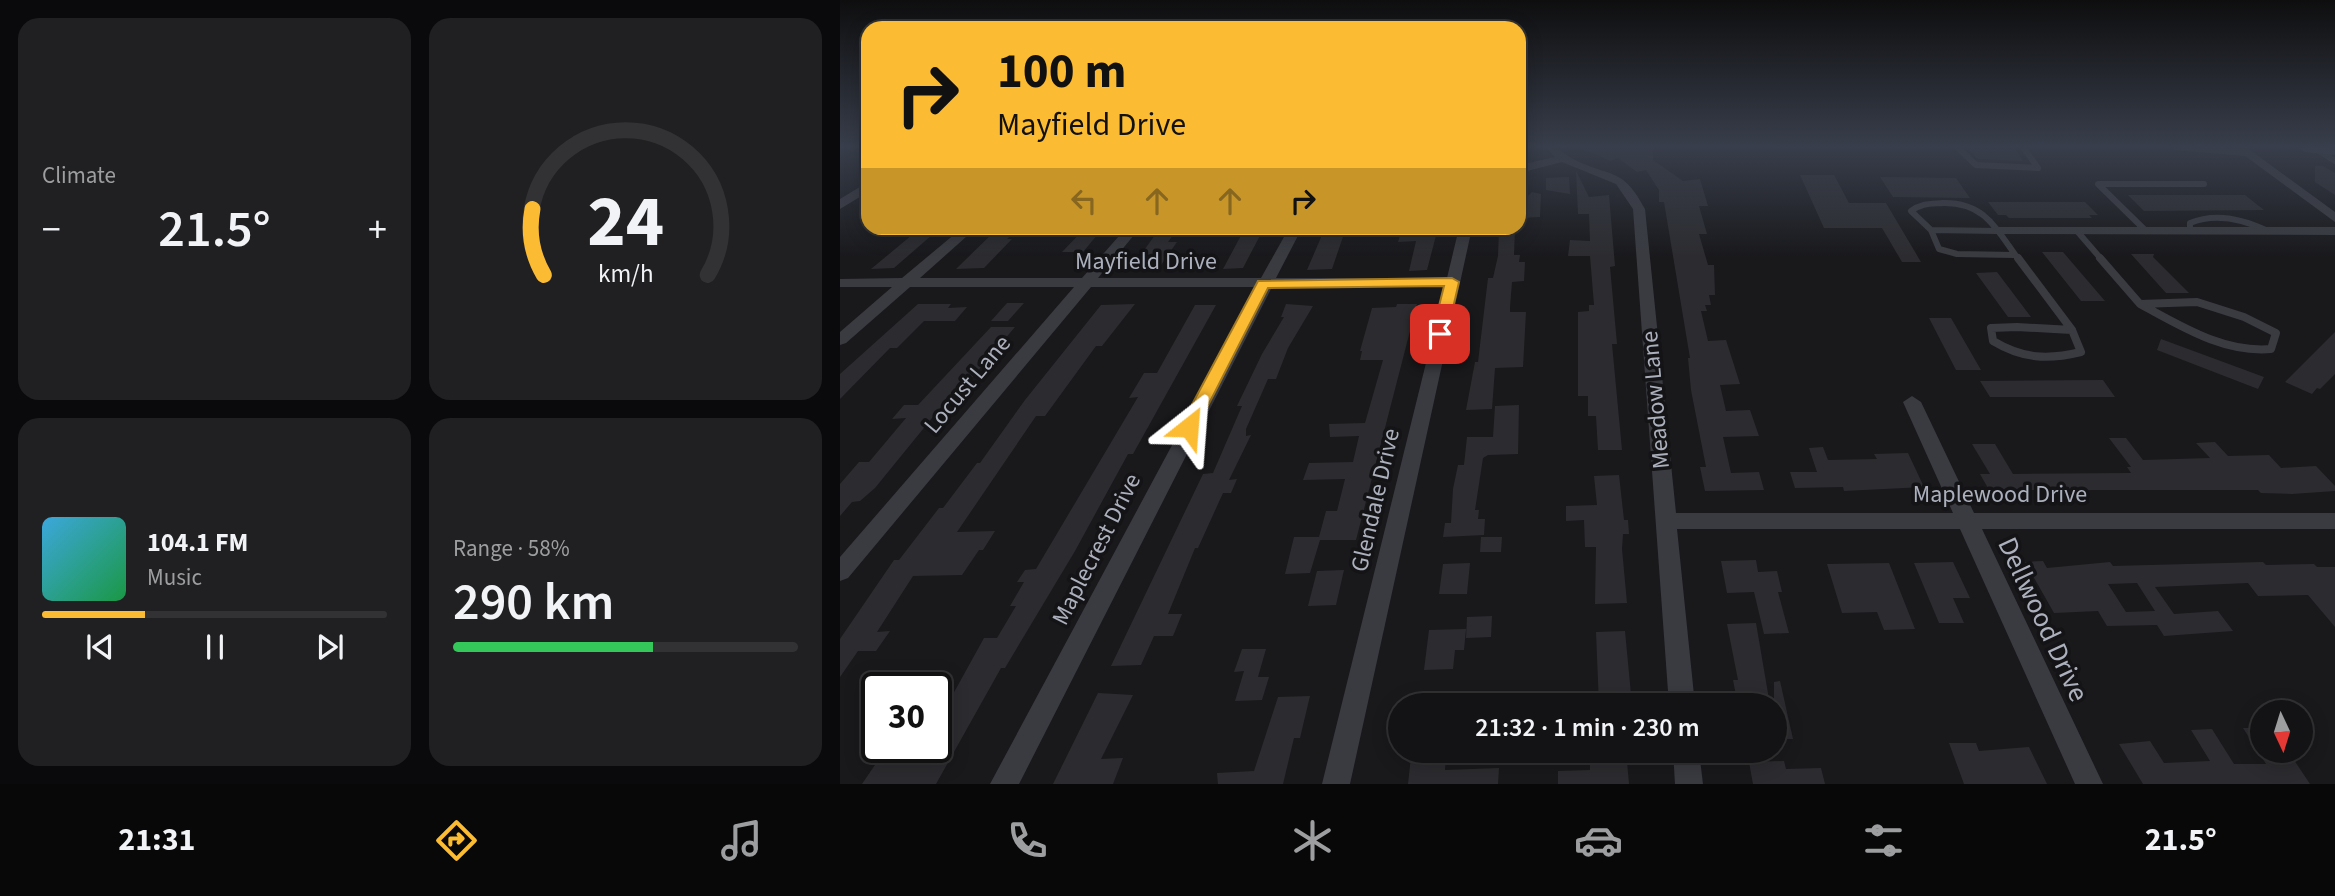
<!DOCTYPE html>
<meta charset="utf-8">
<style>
:root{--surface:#131315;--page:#202022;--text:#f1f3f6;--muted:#9d9ea0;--line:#323234;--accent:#fbbb33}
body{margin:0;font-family:"Source Sans 3",sans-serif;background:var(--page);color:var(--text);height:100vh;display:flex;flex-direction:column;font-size:26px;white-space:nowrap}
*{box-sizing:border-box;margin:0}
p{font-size:23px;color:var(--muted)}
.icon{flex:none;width:38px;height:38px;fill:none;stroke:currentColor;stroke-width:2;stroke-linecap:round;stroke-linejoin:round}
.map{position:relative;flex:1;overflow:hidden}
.drawer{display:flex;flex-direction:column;gap:18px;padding:18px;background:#0a0a0c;width:840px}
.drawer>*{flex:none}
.guide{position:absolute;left:21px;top:21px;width:665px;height:214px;border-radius:21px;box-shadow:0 4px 18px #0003,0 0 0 2px var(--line);background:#fbbb33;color:#111;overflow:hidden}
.needle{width:46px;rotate:176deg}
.tools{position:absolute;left:1410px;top:700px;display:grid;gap:14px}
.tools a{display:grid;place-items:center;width:63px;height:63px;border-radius:50%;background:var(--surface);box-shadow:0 4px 18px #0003,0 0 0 2px var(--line);font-size:35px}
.speed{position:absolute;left:21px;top:672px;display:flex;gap:14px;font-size:35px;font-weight:700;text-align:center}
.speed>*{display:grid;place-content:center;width:91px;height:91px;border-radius:50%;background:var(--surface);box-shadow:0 4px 18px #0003,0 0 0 2px var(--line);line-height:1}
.speed .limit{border:4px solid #111;border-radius:10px;background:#fff;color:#111}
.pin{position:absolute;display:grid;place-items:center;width:60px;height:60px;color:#fff;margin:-30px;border-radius:14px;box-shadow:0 4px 10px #0006}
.me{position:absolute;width:77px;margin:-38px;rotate:28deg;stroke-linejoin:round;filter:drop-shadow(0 0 5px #0008)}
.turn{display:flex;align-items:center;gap:24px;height:147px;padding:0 21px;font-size:32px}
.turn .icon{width:91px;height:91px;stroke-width:2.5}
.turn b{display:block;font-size:49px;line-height:60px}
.lanes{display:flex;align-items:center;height:66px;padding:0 21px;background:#0003;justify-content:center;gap:35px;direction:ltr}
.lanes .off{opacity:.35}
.big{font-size:52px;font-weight:600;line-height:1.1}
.drawer .widget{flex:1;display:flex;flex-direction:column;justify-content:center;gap:10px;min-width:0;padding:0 24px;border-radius:21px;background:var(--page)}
.drawer .dial{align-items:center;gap:0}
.dial svg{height:182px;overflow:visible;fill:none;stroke:var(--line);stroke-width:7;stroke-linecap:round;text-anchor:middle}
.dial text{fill:var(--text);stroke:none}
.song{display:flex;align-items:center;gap:21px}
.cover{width:84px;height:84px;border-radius:10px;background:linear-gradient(135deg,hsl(200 70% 55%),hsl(140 70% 35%))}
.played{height:7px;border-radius:4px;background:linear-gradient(90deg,var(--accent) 30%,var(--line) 30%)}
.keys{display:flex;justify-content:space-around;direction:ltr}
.heat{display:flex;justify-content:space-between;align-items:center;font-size:38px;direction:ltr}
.charge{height:10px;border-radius:5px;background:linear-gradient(90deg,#34c759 58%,var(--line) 0)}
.drawer .tiles{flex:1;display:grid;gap:18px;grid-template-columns:repeat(2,1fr)}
.trip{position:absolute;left:548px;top:693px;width:399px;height:70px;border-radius:35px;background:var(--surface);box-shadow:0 4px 18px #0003,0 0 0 2px var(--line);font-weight:600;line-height:70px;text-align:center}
.tab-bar{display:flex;height:112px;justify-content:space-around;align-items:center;background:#080808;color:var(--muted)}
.tab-bar .icon{width:49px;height:49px}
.tab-bar .on{color:var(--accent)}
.tab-bar b{font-size:32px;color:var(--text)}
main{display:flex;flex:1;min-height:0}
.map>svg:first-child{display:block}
.building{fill:#2c2c30;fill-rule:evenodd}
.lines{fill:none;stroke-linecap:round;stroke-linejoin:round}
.service-far1{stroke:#3a3b41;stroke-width:6}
.service{stroke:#3a3b41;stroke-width:8}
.minor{fill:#3a3b41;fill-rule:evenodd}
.secondary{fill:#484a51;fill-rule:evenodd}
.route{fill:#fbbb33;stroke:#a37a21;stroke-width:2}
.labels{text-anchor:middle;stroke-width:7;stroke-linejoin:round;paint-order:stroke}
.street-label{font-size:24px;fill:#abb0bc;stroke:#141417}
.near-street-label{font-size:28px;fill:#abb0bc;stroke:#141417}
</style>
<main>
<section class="drawer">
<div class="tiles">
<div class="widget"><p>Climate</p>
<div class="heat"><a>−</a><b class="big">21.5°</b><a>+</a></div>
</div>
<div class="widget dial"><svg viewBox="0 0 100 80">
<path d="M14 69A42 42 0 1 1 86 69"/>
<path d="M14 69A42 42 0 0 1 9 40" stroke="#fbbb33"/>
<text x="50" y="56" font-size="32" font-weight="700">24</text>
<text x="50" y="72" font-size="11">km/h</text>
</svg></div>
<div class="widget">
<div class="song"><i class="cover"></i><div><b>104.1 FM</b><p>Music</p></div></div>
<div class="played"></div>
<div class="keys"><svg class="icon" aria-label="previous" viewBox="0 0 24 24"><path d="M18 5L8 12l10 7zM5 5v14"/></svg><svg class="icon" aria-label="pause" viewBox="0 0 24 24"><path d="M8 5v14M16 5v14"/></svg><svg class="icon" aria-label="next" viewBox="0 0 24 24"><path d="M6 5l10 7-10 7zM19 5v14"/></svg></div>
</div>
<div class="widget"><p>Range · 58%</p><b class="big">290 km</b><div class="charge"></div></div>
</div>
</section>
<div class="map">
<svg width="1495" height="784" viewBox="0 0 1495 784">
<rect width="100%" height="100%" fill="#19191c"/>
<path class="building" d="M737 147H813V160L843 181 860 179 868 206H859L867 234H859L868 265H874L875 295H869L871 305H865L867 311H861L868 341 886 340 900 384 880 385 886 411 910 410 919 436 883 437 891 473 919 472 924 490 865 491 860 467H866L851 390 848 358H850L824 202H819V190L806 170 797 172 778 158 771 161Z
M1126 147H1174L1183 161 1138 159Z
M1475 166H1483L1495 173V195L1475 182Z
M736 171 749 197 769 195 775 266 770 267 777 344H772L782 450H758L756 416H748V396H738V312L749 311V305H754L750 256H728L730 240 750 241 749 214H738Z
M960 175H994L1009 203H1046L1081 262H1062L1042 228H984Z
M729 177 730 194 706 190V178Z
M1040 177 1116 178 1130 198 1053 197Z
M692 192 701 194 700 217 679 218V195L688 196Z
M1288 195H1405L1424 210 1304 211Z
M1148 202H1245L1258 215H1249L1252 218H1169L1166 215H1158Z
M158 228H179L167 239H172L144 268 116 269Z
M245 228H263L243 252H222Z
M405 228H424L403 268 383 269Z
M485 228H506L492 269 467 270Z
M562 228H598L587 270 569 271 576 241 558 242Z
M659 229H675L674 255H680L679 262H685L684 281 672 282 670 307V312H686L683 367 655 368 652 409 626 410 635 362H638L648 278H653L658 256Z
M72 235H92L54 268 31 269Z
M315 235H333L328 242H337L319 268 292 267Z
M1202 252H1223L1265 301H1241Z
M1291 254H1314L1313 257 1349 293H1326Z
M1157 272 1191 317H1168L1136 273Z
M167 303H184L168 321H151Z
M78 304H111L108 308 127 307 115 321H84L57 348H50L0 399V374Z
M295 304 262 346H256L205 416H196L117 532 155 531 143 550H139L122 575 73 576 37 632 50 631 36 651H18L0 677V639L54 560H59L99 508H103L137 463H140L185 400 261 305Z
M446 304 473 306 448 348 436 379H428L406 429V436L411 435 389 480 397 479 391 493H383L358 548H355L328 614H342L333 636H314L301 665 271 666 363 474 373 473 402 406H397L422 354 444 317H441Z
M557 304H577L516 540H480L470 573 445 574 454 537H479L486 511H497L505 479 463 480 469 463 513 462 519 436 490 437 489 424 525 423 543 360H520L522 351H520L532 308 556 307Z
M355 305H376L293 454H288L235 551 165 668H161L96 784H22L37 762 96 760V705H107L144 638H157L176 606H170L184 582H177L185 570 196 569 298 397 289 398 304 373H317Z
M1089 318H1111L1141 370H1116Z
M151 327H175L130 380H125L92 418 35 488 20 501 12 502 0 516V484L19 462H29L66 418 52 419 64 405H78Z
M1495 332V374L1480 389 1477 388 1472 394 1445 382Z
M1321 339 1424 377 1418 389 1317 350Z
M1263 380 1275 397H1150L1140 381Z
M679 405 678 454 648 455 643 458 635 510H639L638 519H645L644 535 603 537 605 523H611L613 489 618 465H624L627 437H653L655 406Z
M1269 438H1286L1303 460 1370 458 1356 443 1375 442 1388 456 1429 455 1441 468 1476 466 1495 486V491L1452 494 1421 493 1418 490H1149L1140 474H1150L1132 444H1155L1173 474 1291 473 1287 467H1291Z
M983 447 988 460 1037 459 1034 454 1068 453 1084 487 1004 491 1003 487 955 488 950 472H977L969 448Z
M779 475 784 520H788L789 534H783L782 549 787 603 755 604 756 547H745L744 520 726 521V506L757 505 754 476Z
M641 537H662L661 552H640Z
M916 560 918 572 937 571 942 592H938L949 633 924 634 914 592 887 593 881 561Z
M1203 561 1207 568 1270 562 1273 566 1423 562 1426 565 1474 564 1477 567H1495V627L1468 595 1418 596 1408 583 1315 587 1334 614 1378 611 1393 631 1324 636 1317 625 1267 626 1258 611 1214 613 1185 562ZM1297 583 1315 611 1286 612 1268 584Z
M1113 562 1130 598H1113L1124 623H1099L1074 563Z
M630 563 627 594H599L603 564Z
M1049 563 1075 629 1044 630 1037 612 1002 613 987 564Z
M504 570 496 605 468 606 477 571Z
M652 616 651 637 626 638 627 617Z
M916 623 930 705H898L893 680H898L887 624Z
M626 629 624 650H615L613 669 584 670 589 630Z
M785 631 792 705H759L756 632Z
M402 649H426L418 677H429L422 700 395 701 404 671 394 672Z
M940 681 953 739H934V682Z
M258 693 293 695 261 759 283 758 273 784H213Z
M470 696 460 738H454L443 784H378L377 773 414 771 438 697Z
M1403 728H1423V751H1448L1470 784H1303L1279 744 1310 741 1324 763 1370 761 1351 730 1372 729 1394 764H1426Z
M1109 743H1136L1139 751 1189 747 1207 784H1124Z
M606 756 605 770 659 768 658 784H568L571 757Z
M944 761 946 769 981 768 985 784H913L909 762Z
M787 762 789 784H718V771L750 770V763Z"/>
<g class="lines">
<path class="service-far1" d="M1117 147 1136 165 1198 168 1183 147
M1335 147 1406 153
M1476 149 1495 161
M1091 230 1159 231
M1237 231 1262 260
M1306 231 1258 184H1364
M1350 231V223C1376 212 1403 219 1428 231
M1174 255 1117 254 1099 249 1091 230 1071 211C1082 203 1090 204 1103 203 1145 202 1156 229 1179 260"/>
<path class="service" d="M1178 258 1232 330
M1260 258 1300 304
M1357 302 1404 317 1436 333 1431 349C1383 353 1341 326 1300 304Z
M1177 327 1232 330 1241 352C1208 360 1183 359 1153 341L1151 328Z"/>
<path class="minor" d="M706 147C720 147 723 154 735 160 772 178 783 167 805 209L836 513H1113L1063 402 1072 396 1081 402 1134 513H1495V529H1142L1263 784H1235L1120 529H837L855 705H829L793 209 776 184 722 162 679 173V165L715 157Z
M1393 147H1406L1495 212V222Z
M28 182V192L0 209V199Z
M1159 227H1495V235L1154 234 1152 231Z
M122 228H136L80 278H242L286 228H300L258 278H421L449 228H462L436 278H607L619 228H632L510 784H482L605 286 432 287 179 784H150L417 287H251L8 578 0 581V557L234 287H70L6 343 0 345V332L52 287H0V279L62 278Z
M833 751H859L863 784H835Z"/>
<path class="secondary" d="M1457 147H1495V155L1465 152Z"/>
</g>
<linearGradient id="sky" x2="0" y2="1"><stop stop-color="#0e0e0f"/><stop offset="0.57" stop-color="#383e4b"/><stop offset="1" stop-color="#383e4b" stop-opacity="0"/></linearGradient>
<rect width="1495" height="257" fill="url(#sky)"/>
<path class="route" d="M612 278 619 282 607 334 600 339 592 334 604 286 428 288 355 431H343L340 427 418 281Z"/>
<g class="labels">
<g class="street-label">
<text x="306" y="269">Mayfield Drive</text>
<text transform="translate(127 384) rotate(-50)" y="8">Locust Lane</text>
<text transform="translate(815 400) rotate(-95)" y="8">Meadow Lane</text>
<text x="1160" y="502">Maplewood Drive</text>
<text transform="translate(535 500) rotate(-77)" y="8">Glendale Drive</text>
<text transform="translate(256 549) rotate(-63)" y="8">Maplecrest Drive</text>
</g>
<g class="near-street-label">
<text transform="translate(1204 619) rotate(65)" y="10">Dellwood Drive</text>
</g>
</g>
</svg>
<div class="tools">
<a><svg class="needle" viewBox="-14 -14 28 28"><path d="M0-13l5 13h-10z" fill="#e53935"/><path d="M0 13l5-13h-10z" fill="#9d9ea0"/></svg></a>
</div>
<div class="speed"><div class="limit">30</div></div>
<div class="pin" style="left:600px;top:334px;background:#d93025"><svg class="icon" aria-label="arrive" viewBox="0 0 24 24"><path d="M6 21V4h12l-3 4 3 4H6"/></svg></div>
<svg class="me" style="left:349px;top:427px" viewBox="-20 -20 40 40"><path d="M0-17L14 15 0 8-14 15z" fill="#fbbb33" stroke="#fff" stroke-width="4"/></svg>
<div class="trip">21:32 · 1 min · 230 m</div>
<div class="guide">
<div class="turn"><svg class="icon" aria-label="right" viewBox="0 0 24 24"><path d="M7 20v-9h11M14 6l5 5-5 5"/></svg><div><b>100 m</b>Mayfield Drive</div></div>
<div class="lanes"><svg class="icon off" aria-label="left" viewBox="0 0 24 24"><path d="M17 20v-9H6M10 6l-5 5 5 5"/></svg><svg class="icon off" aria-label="ahead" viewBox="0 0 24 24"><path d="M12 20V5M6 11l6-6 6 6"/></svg><svg class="icon off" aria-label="ahead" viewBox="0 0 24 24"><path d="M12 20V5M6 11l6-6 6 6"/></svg><svg class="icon" aria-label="right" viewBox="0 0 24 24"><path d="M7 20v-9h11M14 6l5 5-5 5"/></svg></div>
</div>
</div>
</main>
<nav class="tab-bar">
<b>21:31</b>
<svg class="icon on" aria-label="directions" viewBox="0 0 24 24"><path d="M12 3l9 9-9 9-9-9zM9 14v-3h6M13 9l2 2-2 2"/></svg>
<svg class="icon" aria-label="music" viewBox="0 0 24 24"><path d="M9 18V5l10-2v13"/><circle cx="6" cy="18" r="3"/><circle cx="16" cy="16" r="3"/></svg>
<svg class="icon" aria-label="phone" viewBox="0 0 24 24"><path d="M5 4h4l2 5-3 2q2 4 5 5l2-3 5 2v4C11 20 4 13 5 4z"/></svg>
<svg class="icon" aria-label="climate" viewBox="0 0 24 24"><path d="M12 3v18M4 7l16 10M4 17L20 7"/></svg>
<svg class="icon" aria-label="car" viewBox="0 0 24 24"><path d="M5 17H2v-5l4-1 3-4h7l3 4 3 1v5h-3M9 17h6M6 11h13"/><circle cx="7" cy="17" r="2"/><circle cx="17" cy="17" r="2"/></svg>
<svg class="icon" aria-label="filters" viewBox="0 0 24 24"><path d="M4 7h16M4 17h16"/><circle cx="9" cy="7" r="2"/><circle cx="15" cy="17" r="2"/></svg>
<b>21.5°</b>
</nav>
